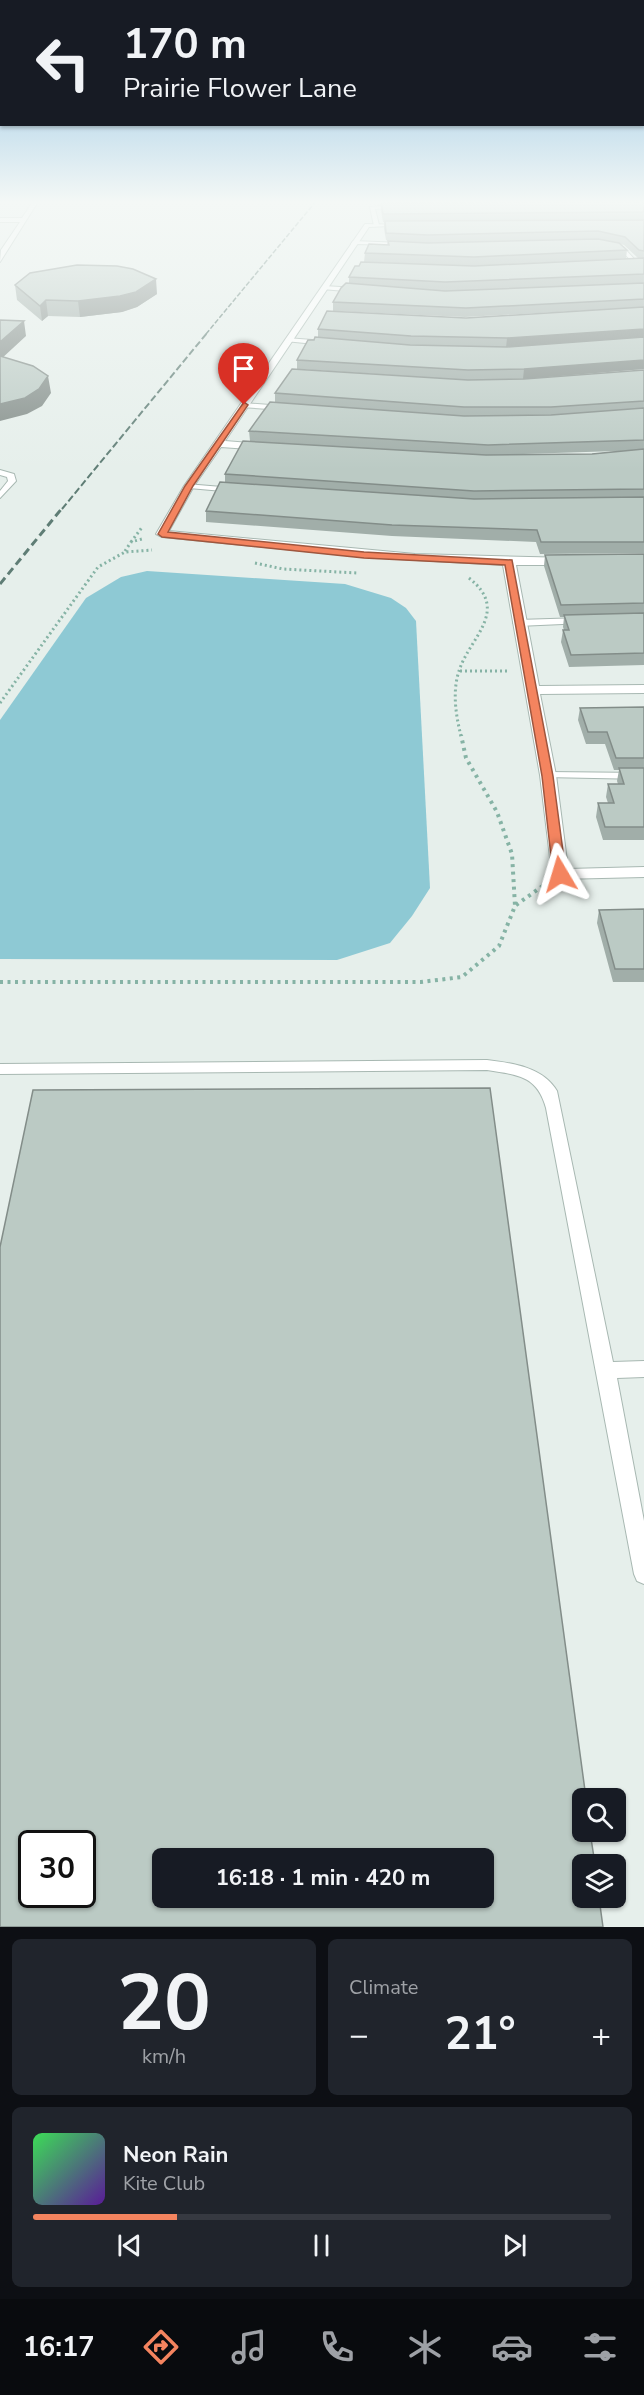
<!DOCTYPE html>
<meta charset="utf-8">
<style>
:root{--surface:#171b24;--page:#20242c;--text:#f1f3f6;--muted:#9ea1a6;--line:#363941;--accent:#f4845f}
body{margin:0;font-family:"Nunito Sans",sans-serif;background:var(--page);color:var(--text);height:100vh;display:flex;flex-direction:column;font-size:22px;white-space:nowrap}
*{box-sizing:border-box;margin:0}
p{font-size:20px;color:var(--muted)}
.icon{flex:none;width:33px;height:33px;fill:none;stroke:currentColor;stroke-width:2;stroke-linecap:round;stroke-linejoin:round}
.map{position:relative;height:1927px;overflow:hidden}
.details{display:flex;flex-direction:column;gap:12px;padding:12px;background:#0d0f14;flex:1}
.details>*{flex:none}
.hud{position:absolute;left:0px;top:0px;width:645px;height:126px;box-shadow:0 2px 4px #0004;background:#171b24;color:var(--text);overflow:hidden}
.buttons{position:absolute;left:572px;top:1788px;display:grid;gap:12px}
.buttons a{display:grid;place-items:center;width:54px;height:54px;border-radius:9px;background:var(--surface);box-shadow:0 2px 4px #0004;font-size:30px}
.speed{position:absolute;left:18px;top:1830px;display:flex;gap:12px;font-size:30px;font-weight:700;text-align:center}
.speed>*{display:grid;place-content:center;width:78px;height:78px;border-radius:50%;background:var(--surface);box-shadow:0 2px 4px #0004;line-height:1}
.speed .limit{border:3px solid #111;border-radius:9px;background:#fff;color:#111}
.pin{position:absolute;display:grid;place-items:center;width:51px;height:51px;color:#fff;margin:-62px -26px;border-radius:50% 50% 50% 0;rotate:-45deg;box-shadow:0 0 6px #0007}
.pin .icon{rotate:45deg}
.me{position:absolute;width:66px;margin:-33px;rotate:353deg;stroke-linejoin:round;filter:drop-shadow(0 0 4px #0008)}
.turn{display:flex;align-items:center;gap:21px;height:126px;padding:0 24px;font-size:27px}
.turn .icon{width:78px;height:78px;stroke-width:2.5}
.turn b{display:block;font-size:42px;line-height:51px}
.big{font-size:45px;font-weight:700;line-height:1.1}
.details .card{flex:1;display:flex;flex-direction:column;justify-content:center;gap:9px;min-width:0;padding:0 21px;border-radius:9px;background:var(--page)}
.details .dial{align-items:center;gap:0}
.dial b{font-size:78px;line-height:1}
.song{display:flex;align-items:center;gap:18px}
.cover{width:72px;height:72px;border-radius:9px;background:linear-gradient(135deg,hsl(130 70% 55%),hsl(270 70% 35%))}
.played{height:6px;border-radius:3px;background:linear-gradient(90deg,var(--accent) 25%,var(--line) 25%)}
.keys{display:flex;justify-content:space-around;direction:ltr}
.heat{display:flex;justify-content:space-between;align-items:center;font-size:33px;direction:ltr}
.details .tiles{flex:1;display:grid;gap:12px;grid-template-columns:1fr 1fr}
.card:last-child{grid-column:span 2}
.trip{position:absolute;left:152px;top:1848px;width:342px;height:60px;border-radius:9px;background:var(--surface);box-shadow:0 2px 4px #0004;font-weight:700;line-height:60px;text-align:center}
.menu{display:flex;height:96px;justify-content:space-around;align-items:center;background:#090b0e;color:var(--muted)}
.menu .icon{width:42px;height:42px}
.menu .selected{color:var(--accent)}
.menu b{font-size:27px;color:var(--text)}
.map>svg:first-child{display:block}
.water{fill:#8ec9d4}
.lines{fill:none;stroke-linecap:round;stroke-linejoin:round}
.service-casing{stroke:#a8b8b2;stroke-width:2}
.minor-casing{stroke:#a8b8b2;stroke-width:2}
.path-far1{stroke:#86b3a5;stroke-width:3;stroke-dasharray:2 3;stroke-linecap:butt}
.path{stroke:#86b3a5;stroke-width:4;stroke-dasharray:3 4.5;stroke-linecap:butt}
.service{fill:#fff;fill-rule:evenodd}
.minor{fill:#fff;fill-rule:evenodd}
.rail-far2{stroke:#5f7d75;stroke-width:1.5;stroke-dasharray:5 2;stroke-linecap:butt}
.rail-far1{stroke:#5f7d75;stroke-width:2;stroke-dasharray:7 3;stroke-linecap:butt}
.rail{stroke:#5f7d75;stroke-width:3;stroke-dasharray:8 4.5;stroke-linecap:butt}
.wall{fill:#a1aea9;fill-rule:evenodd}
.shaded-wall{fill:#838d89}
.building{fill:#bbcac4;stroke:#838d89;stroke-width:1.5;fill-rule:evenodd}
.route{fill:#f4845f;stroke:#9f563e;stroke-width:1.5}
</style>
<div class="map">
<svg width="644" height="1927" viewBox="0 0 644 1927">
<rect width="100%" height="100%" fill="#e6efeb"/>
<path class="water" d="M147 571 345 584 391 598 406 608 416 621 430 888 412 916 390 943 337 960 0 959V720L86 598 121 577Z"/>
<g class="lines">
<g class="service-casing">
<path id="service" d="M34 200H39L0 262 1 250 20 222H0V218H22Z
M399 205 397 207 375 209 379 225 374 226 370 207Z
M353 241 403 243 406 245 351 244Z
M611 243 623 247 638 263H634L619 249 609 246Z
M324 286 357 288 360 290 357 292 322 289Z
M287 338 325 341 328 343 325 345 285 341Z
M244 403 283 406 287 408 283 410 241 407 240 405Z
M0 470 14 474 16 481 0 498V491L8 481 7 477 0 475Z
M186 484 234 488 238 490 234 492 189 488 185 486Z
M582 618 587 621 585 623 518 626 513 623 518 620Z
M548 772 644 773V779L544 777 542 775Z
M487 1060C512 1063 543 1067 557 1091L613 1362 644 1361V1377L617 1378 644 1521V1584L637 1581 634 1574 546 1108C537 1075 517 1075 487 1070L0 1074V1064Z"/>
</g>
<g class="minor-casing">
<path id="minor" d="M365 224 410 225 369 227 225 441 264 444 269 447 264 450 221 447 194 486 169 531 415 554 571 558V564L567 565H516L539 686 644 685V693L540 694 556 775 568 869 644 867V877L560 879 552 874 540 775 503 565 364 557 162 537 156 534 184 486Z"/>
</g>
<path class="path-far1" d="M131 542 143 526
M125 551 131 542 142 539
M255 563 283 569 357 573
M460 671H509
M0 703 98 567 125 552 152 550
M461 736C456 716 452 692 459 671 469 638 511 611 469 578"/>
<path class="path" d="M516 905 544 885
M0 982H421L462 977 499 946 515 906 512 854 497 812 466 758 461 735"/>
<use href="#service" class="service"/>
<use href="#minor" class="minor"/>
<path class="rail-far2" d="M206 334 317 200"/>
<path class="rail-far1" d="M62 509 207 333"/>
<path class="rail" d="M0 584 63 507"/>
</g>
<path class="wall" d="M644 202V220L448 221 644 220V369L523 379 467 380 297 369V360L314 340 318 337V329L466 318 611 309 465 317 333 311V302L349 284V277L474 266 638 258 624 245 620 244 627 250 626 259 473 266 364 262 365 253 387 245 388 241 386 240 384 229V222H383L381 211V203Z
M15 285 157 294 137 307 122 312 80 317 48 316 42 321 17 300Z
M644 370V553L540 554 536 542 392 536 206 522V511L225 483V474L250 441 249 431 275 402V393L468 380 524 379ZM617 451 592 454 494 455Z
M644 554V665L569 667 561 642 563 630H564L563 627 564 617H560L544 566 545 555Z
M644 707V840H603L596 817 598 803H608L606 797 608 784H618L617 781 619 770H614L605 744H586L578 720 580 708Z
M644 909V982H613L597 923 599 910Z"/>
<path class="shaded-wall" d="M156 279 157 294 137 307 122 312 80 317 78 301Z
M46 300 48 316 42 321 40 306Z
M24 321 26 336 0 360V342Z
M644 329V338L506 348 507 338Z
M644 360V369L523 379 524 369Z
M48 376 51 393 42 406 27 414 0 421V404Z"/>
<path class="building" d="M628 202H644V212L383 214 381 203Z
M644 220V251L639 250 625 237 598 231 428 235 386 233 385 221Z
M598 239 619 243 627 250 474 257 365 253 369 244 389 245 388 241 428 243Z
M644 258V274L445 282 349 277 355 266H359L361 262 474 266Z
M77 265 117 266 133 269 156 279 136 292 120 296 78 301 46 300 40 306 15 285 30 273Z
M346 283 445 291 644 283V299L466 308 333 302 341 288Z
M644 307V329L507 338 411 336 318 329 327 311 466 318Z
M0 320 24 321 0 342Z
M315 337 410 345 507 347 644 337V360L524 369 468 370 297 360 308 340H314Z
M0 356 33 366 48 376 39 389 25 398 0 404Z
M292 369 468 380 524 379 644 370V401L551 407H464L275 393Z
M270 402 464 416 551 415 644 408V440L488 445 249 431Z
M243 441 486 455 592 454 644 449V489L474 491 225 474Z
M220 482 474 499 644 497V542H541L537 530 392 525 206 511Z
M644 554V603L561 605 545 555Z
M644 613V653L571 655 563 630H569L564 615Z
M644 707V758H616L607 732H588L580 708Z
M619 768H644V827H605L598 803H614L608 784H624Z
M644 909V969H615L599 910Z
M490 1088 586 1798H582V1832H590L595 1864H582V1898H599L603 1927H0V1247L33 1090ZM32 1844H82V1894H32ZM162 1858H483V1898H162Z"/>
<linearGradient id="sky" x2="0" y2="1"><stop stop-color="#84bce0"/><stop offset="0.43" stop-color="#f4f8f6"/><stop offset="1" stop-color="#f4f8f6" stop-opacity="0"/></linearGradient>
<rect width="644" height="470" fill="url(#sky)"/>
<path class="route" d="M244 402 248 405 193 486 168 532 364 552 512 560 553 776 566 874 564 876 560 878 553 874 542 776 505 565 364 558 162 537 158 534 185 486Z"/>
</svg>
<div class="buttons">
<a><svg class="icon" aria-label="search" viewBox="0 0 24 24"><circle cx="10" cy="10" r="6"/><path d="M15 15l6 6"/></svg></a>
<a><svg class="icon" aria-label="layers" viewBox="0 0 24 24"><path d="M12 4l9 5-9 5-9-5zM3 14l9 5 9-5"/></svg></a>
</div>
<div class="speed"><div class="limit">30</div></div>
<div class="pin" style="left:244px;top:405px;background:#d93025"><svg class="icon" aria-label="arrive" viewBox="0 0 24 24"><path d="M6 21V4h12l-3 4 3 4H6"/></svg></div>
<svg class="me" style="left:560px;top:874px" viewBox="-20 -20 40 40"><path d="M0-17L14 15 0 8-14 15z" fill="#f4845f" stroke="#fff" stroke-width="4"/></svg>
<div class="trip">16:18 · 1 min · 420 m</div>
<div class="hud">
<div class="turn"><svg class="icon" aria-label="left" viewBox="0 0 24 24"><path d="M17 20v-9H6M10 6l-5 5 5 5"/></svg><div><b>170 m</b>Prairie Flower Lane</div></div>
</div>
</div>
<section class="details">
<div class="tiles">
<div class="card dial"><b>20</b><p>km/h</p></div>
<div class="card"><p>Climate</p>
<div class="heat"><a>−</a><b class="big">21°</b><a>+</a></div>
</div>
<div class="card">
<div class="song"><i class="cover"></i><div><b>Neon Rain</b><p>Kite Club</p></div></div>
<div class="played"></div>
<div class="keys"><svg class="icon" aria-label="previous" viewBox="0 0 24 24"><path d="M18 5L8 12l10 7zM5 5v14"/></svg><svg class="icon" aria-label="pause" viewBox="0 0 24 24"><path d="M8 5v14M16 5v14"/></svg><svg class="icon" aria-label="next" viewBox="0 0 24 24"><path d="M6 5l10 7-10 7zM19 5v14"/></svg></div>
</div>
</div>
</section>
<nav class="menu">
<b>16:17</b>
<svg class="icon selected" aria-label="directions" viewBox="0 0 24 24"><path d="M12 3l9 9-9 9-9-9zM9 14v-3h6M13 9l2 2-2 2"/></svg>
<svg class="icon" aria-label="music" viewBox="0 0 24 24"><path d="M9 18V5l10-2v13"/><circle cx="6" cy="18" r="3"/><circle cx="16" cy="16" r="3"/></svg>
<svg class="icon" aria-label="phone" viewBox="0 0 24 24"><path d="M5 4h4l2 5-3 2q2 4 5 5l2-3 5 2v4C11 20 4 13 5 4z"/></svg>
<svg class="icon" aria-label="climate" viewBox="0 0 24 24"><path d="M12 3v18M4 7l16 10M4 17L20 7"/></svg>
<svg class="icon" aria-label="car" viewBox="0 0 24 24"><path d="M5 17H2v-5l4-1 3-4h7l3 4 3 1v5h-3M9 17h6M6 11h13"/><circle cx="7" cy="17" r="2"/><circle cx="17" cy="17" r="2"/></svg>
<svg class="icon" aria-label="filters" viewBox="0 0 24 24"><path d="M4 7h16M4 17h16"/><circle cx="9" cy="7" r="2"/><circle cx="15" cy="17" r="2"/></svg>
</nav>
